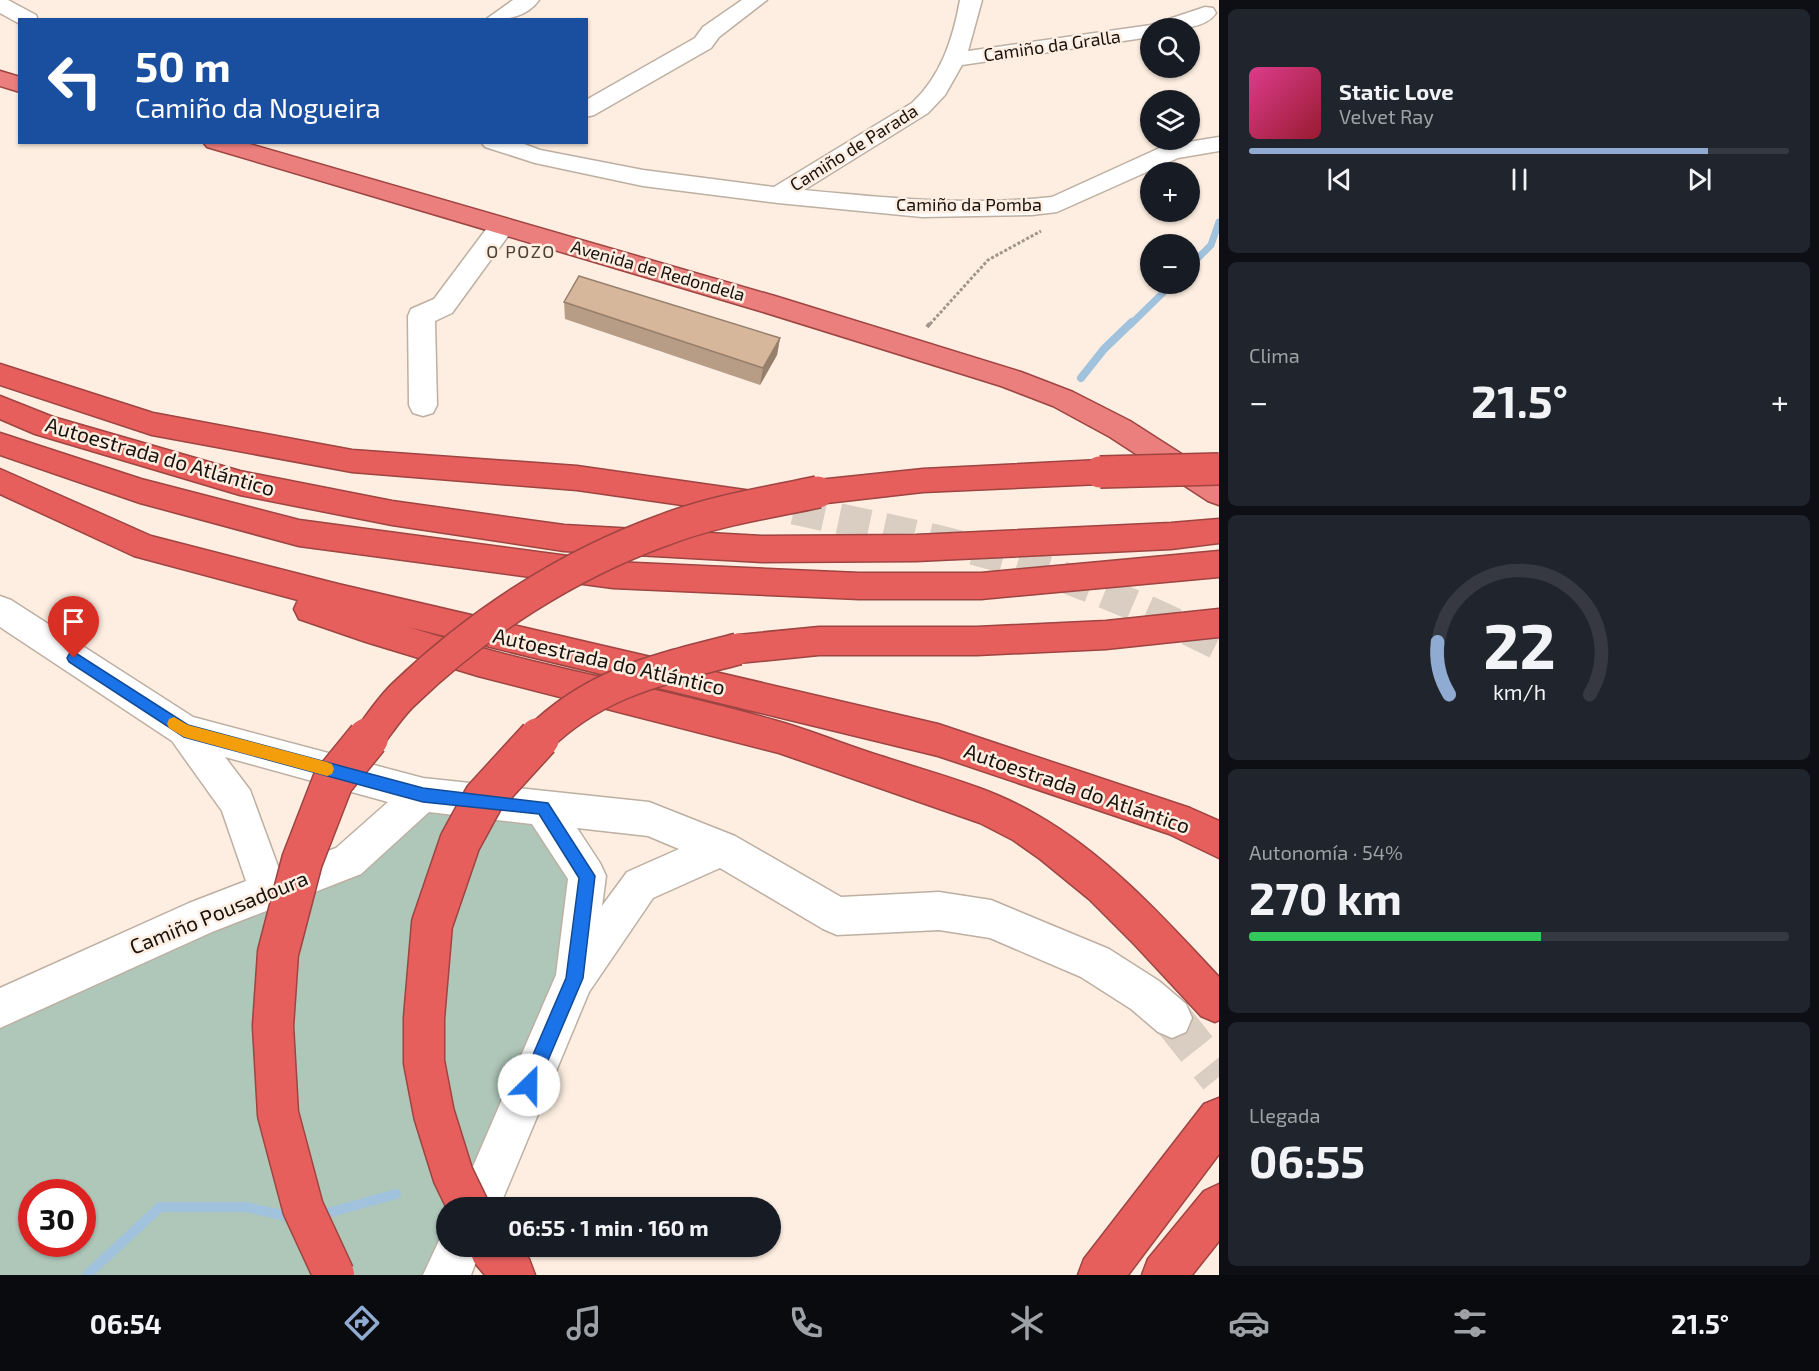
<!DOCTYPE html>
<html lang="es">
<meta charset="utf-8">
<style>
:root{--surface:#171b24;--page:#20242c;--text:#f1f3f6;--muted:#9ea1a6;--line:#363941;--accent:#90abd1}
body{margin:0;font-family:"Exo 2",sans-serif;background:var(--page);color:var(--text);height:100vh;display:flex;flex-direction:column;font-size:22px;white-space:nowrap}
*{box-sizing:border-box;margin:0}
p{font-size:20px;color:var(--muted)}
.icon{flex:none;width:33px;height:33px;fill:none;stroke:currentColor;stroke-width:2;stroke-linecap:round;stroke-linejoin:round}
.map{position:relative;flex:1;overflow:hidden}
.sheet{display:flex;flex-direction:column;gap:9px;padding:9px;background:#0d0f14;width:600px}
.sheet>*{flex:none}
.guide{position:absolute;left:18px;top:18px;width:570px;height:126px;border-radius:0px;box-shadow:0 2px 4px #0004;background:#1a4fa0;color:#fff;overflow:hidden}
.fabs{position:absolute;left:1140px;top:18px;display:grid;gap:12px}
.fabs a{display:grid;place-items:center;width:60px;height:60px;border-radius:50%;background:var(--surface);box-shadow:0 2px 4px #0004;font-size:30px}
.speed{position:absolute;left:18px;top:1179px;display:flex;gap:12px;font-size:30px;font-weight:700;text-align:center}
.speed>*{display:grid;place-content:center;width:78px;height:78px;border-radius:50%;background:var(--surface);box-shadow:0 2px 4px #0004;line-height:1}
.speed .limit{border:9px solid #d22;background:#fff;color:#111}
.pin{position:absolute;display:grid;place-items:center;width:51px;height:51px;color:#fff;margin:-62px -26px;border-radius:50% 50% 50% 0;rotate:-45deg;box-shadow:0 0 6px #0007}
.pin .icon{rotate:45deg}
.me{position:absolute;width:66px;margin:-33px;rotate:23deg;stroke-linejoin:round;filter:drop-shadow(0 0 4px #0008)}
.turn{display:flex;align-items:center;gap:21px;height:126px;padding:0 18px;font-size:27px}
.turn .icon{width:78px;height:78px;stroke-width:2.5}
.turn b{display:block;font-size:42px;line-height:51px}
.big{font-size:45px;font-weight:700;line-height:1.1}
.sheet .tile{flex:1;display:flex;flex-direction:column;justify-content:center;gap:9px;min-width:0;padding:0 21px;border-radius:9px;background:var(--page)}
.sheet .dial{align-items:center;gap:0}
.dial svg{height:156px;overflow:visible;fill:none;stroke:var(--line);stroke-width:7;stroke-linecap:round;text-anchor:middle}
.dial text{fill:var(--text);stroke:none}
.song{display:flex;align-items:center;gap:18px}
.cover{width:72px;height:72px;border-radius:9px;background:linear-gradient(135deg,hsl(330 70% 55%),hsl(350 70% 35%))}
.played{height:6px;border-radius:3px;background:linear-gradient(90deg,var(--accent) 85%,var(--line) 85%)}
.keys{display:flex;justify-content:space-around;direction:ltr}
.heat{display:flex;justify-content:space-between;align-items:center;font-size:33px;direction:ltr}
.charge{height:9px;border-radius:4px;background:linear-gradient(90deg,#34c759 54%,var(--line) 0)}
.trip{position:absolute;left:436px;top:1197px;width:345px;height:60px;border-radius:30px;background:var(--surface);box-shadow:0 2px 4px #0004;font-weight:700;line-height:60px;text-align:center}
.menu{display:flex;height:96px;justify-content:space-around;align-items:center;background:#090b0e;color:var(--muted)}
.menu .icon{width:42px;height:42px}
.menu .current{color:var(--accent)}
.menu b{font-size:27px;color:var(--text)}
main{display:flex;flex:1;min-height:0}
.map>svg:first-child{display:block}
.green{fill:#aec7b9;fill-rule:evenodd}
.lines{fill:none;stroke-linecap:round;stroke-linejoin:round}
.stream-far2{stroke:#a1c2dc;stroke-width:7}
.stream-far1{stroke:#a1c2dc;stroke-width:8}
.stream{stroke:#a1c2dc;stroke-width:10}
.minor-tunnel{stroke:#dacdc1;stroke-width:40;stroke-dasharray:40 20;stroke-linecap:butt}
.motorway-tunnel{stroke:#dacdc1;stroke-width:31;stroke-dasharray:31 15;stroke-linecap:butt}
.minor-casing{stroke:#bdafa2;stroke-width:3}
.trunk-casing{stroke:#9e4441;stroke-width:3}
.motorway-casing{stroke:#9e4441;stroke-width:3}
.path-far1{stroke:#a0958b;stroke-width:3;stroke-dasharray:3 2;stroke-linecap:butt}
.path{stroke:#a0958b;stroke-width:4;stroke-dasharray:4.5 3;stroke-linecap:butt}
.minor{fill:#fff;fill-rule:evenodd}
.trunk{fill:#eb7f7e;fill-rule:evenodd}
.motorway{fill:#e65f5d;fill-rule:evenodd}
.motorway-bridge-far1-casing{stroke:#9e4441;stroke-width:34;stroke-linecap:butt}
.motorway-bridge-casing{stroke:#9e4441;stroke-width:43;stroke-linecap:butt}
.motorway-bridge-far1{stroke:#e65f5d;stroke-width:31}
.motorway-bridge{stroke:#e65f5d;stroke-width:40}
.wall{fill:#b89d86}
.shaded-wall{fill:#96806d}
.building{fill:#d6b79c;stroke:#96806d;stroke-width:1.5}
.route{fill:#1a73e8;stroke:#114b97;stroke-width:1.5}
.slow{fill:#f59e0b}
.labels{text-anchor:middle;stroke-width:5;stroke-linejoin:round;paint-order:stroke}
.far-street-label{font-size:18px;fill:#17120d;stroke:#fdeee1}
.far-neighbourhood-label{font-size:18px;letter-spacing:1.5px;fill:#4e4237;stroke:#fdeee1}
.street-label{font-size:21px;fill:#17120d;stroke:#fdeee1}
</style>
<main>
<div class="map">
<svg width="1219" height="1275" viewBox="0 0 1219 1275">
<rect width="100%" height="100%" fill="#fdeee1"/>
<path class="green" d="M423 795 543 808 587 876 572 983 477 1207 447 1208 445 1275H0V1008L348 862ZM32 1192H82V1244H32Z"/>
<g class="lines">
<path class="stream-far2" d="M1190 266 1211 245 1219 222
M1131 324 1172 284"/>
<path class="stream-far1" d="M1081 378 1104 349 1132 322"/>
<path class="stream" d="M317 1216 396 1194
M87 1275 160 1207H246L295 1218"/>
<path class="minor-tunnel" d="M1172 1018 1219 1077"/>
<path class="motorway-tunnel" d="M794 509C870 526 947 540 1021 563 1089 584 1155 613 1219 645"/>
<g class="minor-casing">
<path id="minor" d="M0 0H8L36 15 38 20H20V24L0 13Z
M513 0H539C526 18 505 20 485 20Z
M742 0H767L719 37 711 48 594 115 586 117V100L695 38 703 27Z
M960 0H982L968 51 1151 25 1205 7 1213 8 1216 13C1203 32 1170 28 1150 28V37L962 65 945 95 928 113 804 190C887 198 969 206 1052 197L1164 146 1219 137V151L1178 158 1057 212 1032 215 922 217 778 203 643 186 535 163 485 147 481 142H519L540 150 643 170 774 187 912 103C941 76 953 39 960 0Z
M502 218 511 220 515 226 511 232 452 313 435 321 437 405 433 413 423 416 413 413 409 405 408 316 411 309 434 299 493 220Z
M0 596 11 600 193 717 423 778 649 802 735 836 841 897 939 892 991 900 1109 949 1159 981 1186 1004 1192 1018 1186 1032 1172 1038 1158 1032 1131 1009 1081 977 990 938 939 930 837 935 823 929 720 868 653 898 589 992 499 1208H455L556 975 568 879 532 824 429 812 361 874 212 932 0 1028V988L189 903 246 881 222 811 172 741 0 627ZM225 757 388 802 336 848 279 869 250 790ZM577 828 648 836 679 849 627 872 602 906 606 876 600 863Z
M447 1229V1246H482L471 1275H423L444 1230Z"/>
</g>
<g class="trunk-casing">
<path id="trunk" d="M0 71 20 77V92L0 86Z
M203 142H243L778 297 1021 372 1073 392 1130 421 1219 478V505L1208 501 1110 437 1053 406 1001 386 760 311 207 147Z"/>
</g>
<g class="motorway-casing">
<path id="motorway" d="M0 364 153 413 352 450 577 466 759 492 770 495 774 504 770 513 759 516 577 490 352 472 152 435 0 385Z
M0 396 53 417 240 471 392 501 564 525 762 536 916 535 1171 523 1219 519V543L1171 549 916 561 762 562 564 551 392 525 240 495 35 434 0 419Z
M0 433 141 479 299 520 613 562 859 573H981L1219 551V577L981 599H859L613 588 299 546 140 503 0 455Z
M1100 460 1111 464 1115 472 1111 480 1100 484 923 492 818 504 807 500 803 492 807 484 818 480 923 469Z
M0 469 151 536 338 584 938 724 1190 808 1219 821V858L1169 834 938 756 408 627C529 665 655 686 777 721 813 731 848 746 884 757 935 774 990 787 1037 815 1107 855 1164 918 1219 977V1020L1215 1022 1201 1016 1135 945 1089 899 1040 859 1013 840 980 823 779 753 478 676 366 642 299 619 294 609 298 600 134 556 0 494Z
M1219 609V637L1106 649 977 655H819L738 663 726 659 721 649 726 639 738 635 819 627H977L1106 621Z
M1219 1098V1154L1128 1275H1078L1084 1259 1204 1104Z
M1219 1184V1241L1192 1275H1142L1148 1259 1204 1191Z
M468 1246H519L529 1259 535 1275H485L474 1262Z"/>
</g>
<path class="path-far1" d="M930 324 988 260 1041 231"/>
<path class="path" d="M927 327 931 322"/>
<use href="#minor" class="minor"/>
<use href="#trunk" class="trunk"/>
<use href="#motorway" class="motorway"/>
<g class="motorway-bridge-far1-casing">
<path id="motorway-bridge-far1" d="M1100 472 1219 469
M367 740C379 725 390 707 404 694 478 623 567 565 664 530 713 511 766 503 818 492
M537 740C596 681 662 669 738 649"/>
</g>
<g class="motorway-bridge-casing">
<path id="motorway-bridge" d="M469 1208 453 1175 434 1114 424 1062V1018L432 924 460 842 484 798 539 738
M334 1275 303 1208 278 1114 273 1026 278 953 302 861 333 781 368 738"/>
</g>
<use href="#motorway-bridge-far1" class="motorway-bridge-far1"/>
<use href="#motorway-bridge" class="motorway-bridge"/>
</g>
<path class="wall" d="M564 302 780 338 777 355 760 385 565 319Z"/>
<path class="shaded-wall" d="M780 338 777 355 760 385 763 368Z"/>
<path class="building" d="M579 276 780 338 763 368 564 302Z"/>
<path class="route" d="M74 652 188 725 423 788 548 803 595 876 583 978 535 1091 529 1093 523 1091 520 1085 566 978 579 878 539 814 423 802 184 737 69 662 67 658 69 654Z"/>
<path class="slow" d="M174 717 188 725 327 762 332 764 334 769 332 774 327 776 184 737 169 728 167 724 169 719Z"/>
<g class="labels">
<g class="far-street-label">
<text transform="translate(1052 46) rotate(-8)" y="6">Camiño da Gralla</text>
<text transform="translate(854 148) rotate(-32)" y="6">Camiño de Parada</text>
<text x="969" y="211">Camiño da Pomba</text>
<text transform="translate(658 271) rotate(16)" y="6">Avenida de Redondela</text>
</g>
<g class="far-neighbourhood-label">
<text x="521" y="258">O POZO</text>
</g>
<g class="street-label">
<text transform="translate(160 457) rotate(16)" y="7">Autoestrada do Atlántico</text>
<text transform="translate(609 662) rotate(13)" y="7">Autoestrada do Atlántico</text>
<text transform="translate(1077 789) rotate(19)" y="7">Autoestrada do Atlántico</text>
<text transform="translate(219 913) rotate(-22)" y="7">Camiño Pousadoura</text>
</g>
</g>
</svg>
<div class="fabs">
<a><svg class="icon" aria-label="search" viewBox="0 0 24 24"><circle cx="10" cy="10" r="6"/><path d="M15 15l6 6"/></svg></a>
<a><svg class="icon" aria-label="layers" viewBox="0 0 24 24"><path d="M12 4l9 5-9 5-9-5zM3 14l9 5 9-5"/></svg></a>
<a>+</a>
<a>−</a>
</div>
<div class="speed"><div class="limit">30</div></div>
<div class="pin" style="left:74px;top:658px;background:#d93025"><svg class="icon" aria-label="arrive" viewBox="0 0 24 24"><path d="M6 21V4h12l-3 4 3 4H6"/></svg></div>
<svg class="me" style="left:529px;top:1085px" viewBox="-20 -20 40 40"><circle r="19" fill="#fff"/><path d="M0-13L10 11 0 6-10 11z" fill="#1a73e8"/></svg>
<div class="trip">06:55 · 1 min · 160 m</div>
<div class="guide">
<div class="turn"><svg class="icon" aria-label="left" viewBox="0 0 24 24"><path d="M17 20v-9H6M10 6l-5 5 5 5"/></svg><div><b>50 m</b>Camiño da Nogueira</div></div>
</div>
</div>
<section class="sheet">
<div class="tile">
<div class="song"><i class="cover"></i><div><b>Static Love</b><p>Velvet Ray</p></div></div>
<div class="played"></div>
<div class="keys"><svg class="icon" aria-label="previous" viewBox="0 0 24 24"><path d="M18 5L8 12l10 7zM5 5v14"/></svg><svg class="icon" aria-label="pause" viewBox="0 0 24 24"><path d="M8 5v14M16 5v14"/></svg><svg class="icon" aria-label="next" viewBox="0 0 24 24"><path d="M6 5l10 7-10 7zM19 5v14"/></svg></div>
</div>
<div class="tile"><p>Clima</p>
<div class="heat"><a>−</a><b class="big">21.5°</b><a>+</a></div>
</div>
<div class="tile dial"><svg viewBox="0 0 100 80">
<path d="M14 69A42 42 0 1 1 86 69"/>
<path d="M14 69A42 42 0 0 1 8 42" stroke="#90abd1"/>
<text x="50" y="56" font-size="32" font-weight="700">22</text>
<text x="50" y="72" font-size="11">km/h</text>
</svg></div>
<div class="tile"><p>Autonomía · 54%</p><b class="big">270 km</b><div class="charge"></div></div>
<div class="tile"><p>Llegada</p><b class="big">06:55</b></div>
</section>
</main>
<nav class="menu">
<b>06:54</b>
<svg class="icon current" aria-label="directions" viewBox="0 0 24 24"><path d="M12 3l9 9-9 9-9-9zM9 14v-3h6M13 9l2 2-2 2"/></svg>
<svg class="icon" aria-label="music" viewBox="0 0 24 24"><path d="M9 18V5l10-2v13"/><circle cx="6" cy="18" r="3"/><circle cx="16" cy="16" r="3"/></svg>
<svg class="icon" aria-label="phone" viewBox="0 0 24 24"><path d="M5 4h4l2 5-3 2q2 4 5 5l2-3 5 2v4C11 20 4 13 5 4z"/></svg>
<svg class="icon" aria-label="climate" viewBox="0 0 24 24"><path d="M12 3v18M4 7l16 10M4 17L20 7"/></svg>
<svg class="icon" aria-label="car" viewBox="0 0 24 24"><path d="M5 17H2v-5l4-1 3-4h7l3 4 3 1v5h-3M9 17h6M6 11h13"/><circle cx="7" cy="17" r="2"/><circle cx="17" cy="17" r="2"/></svg>
<svg class="icon" aria-label="filters" viewBox="0 0 24 24"><path d="M4 7h16M4 17h16"/><circle cx="9" cy="7" r="2"/><circle cx="15" cy="17" r="2"/></svg>
<b>21.5°</b>
</nav>
